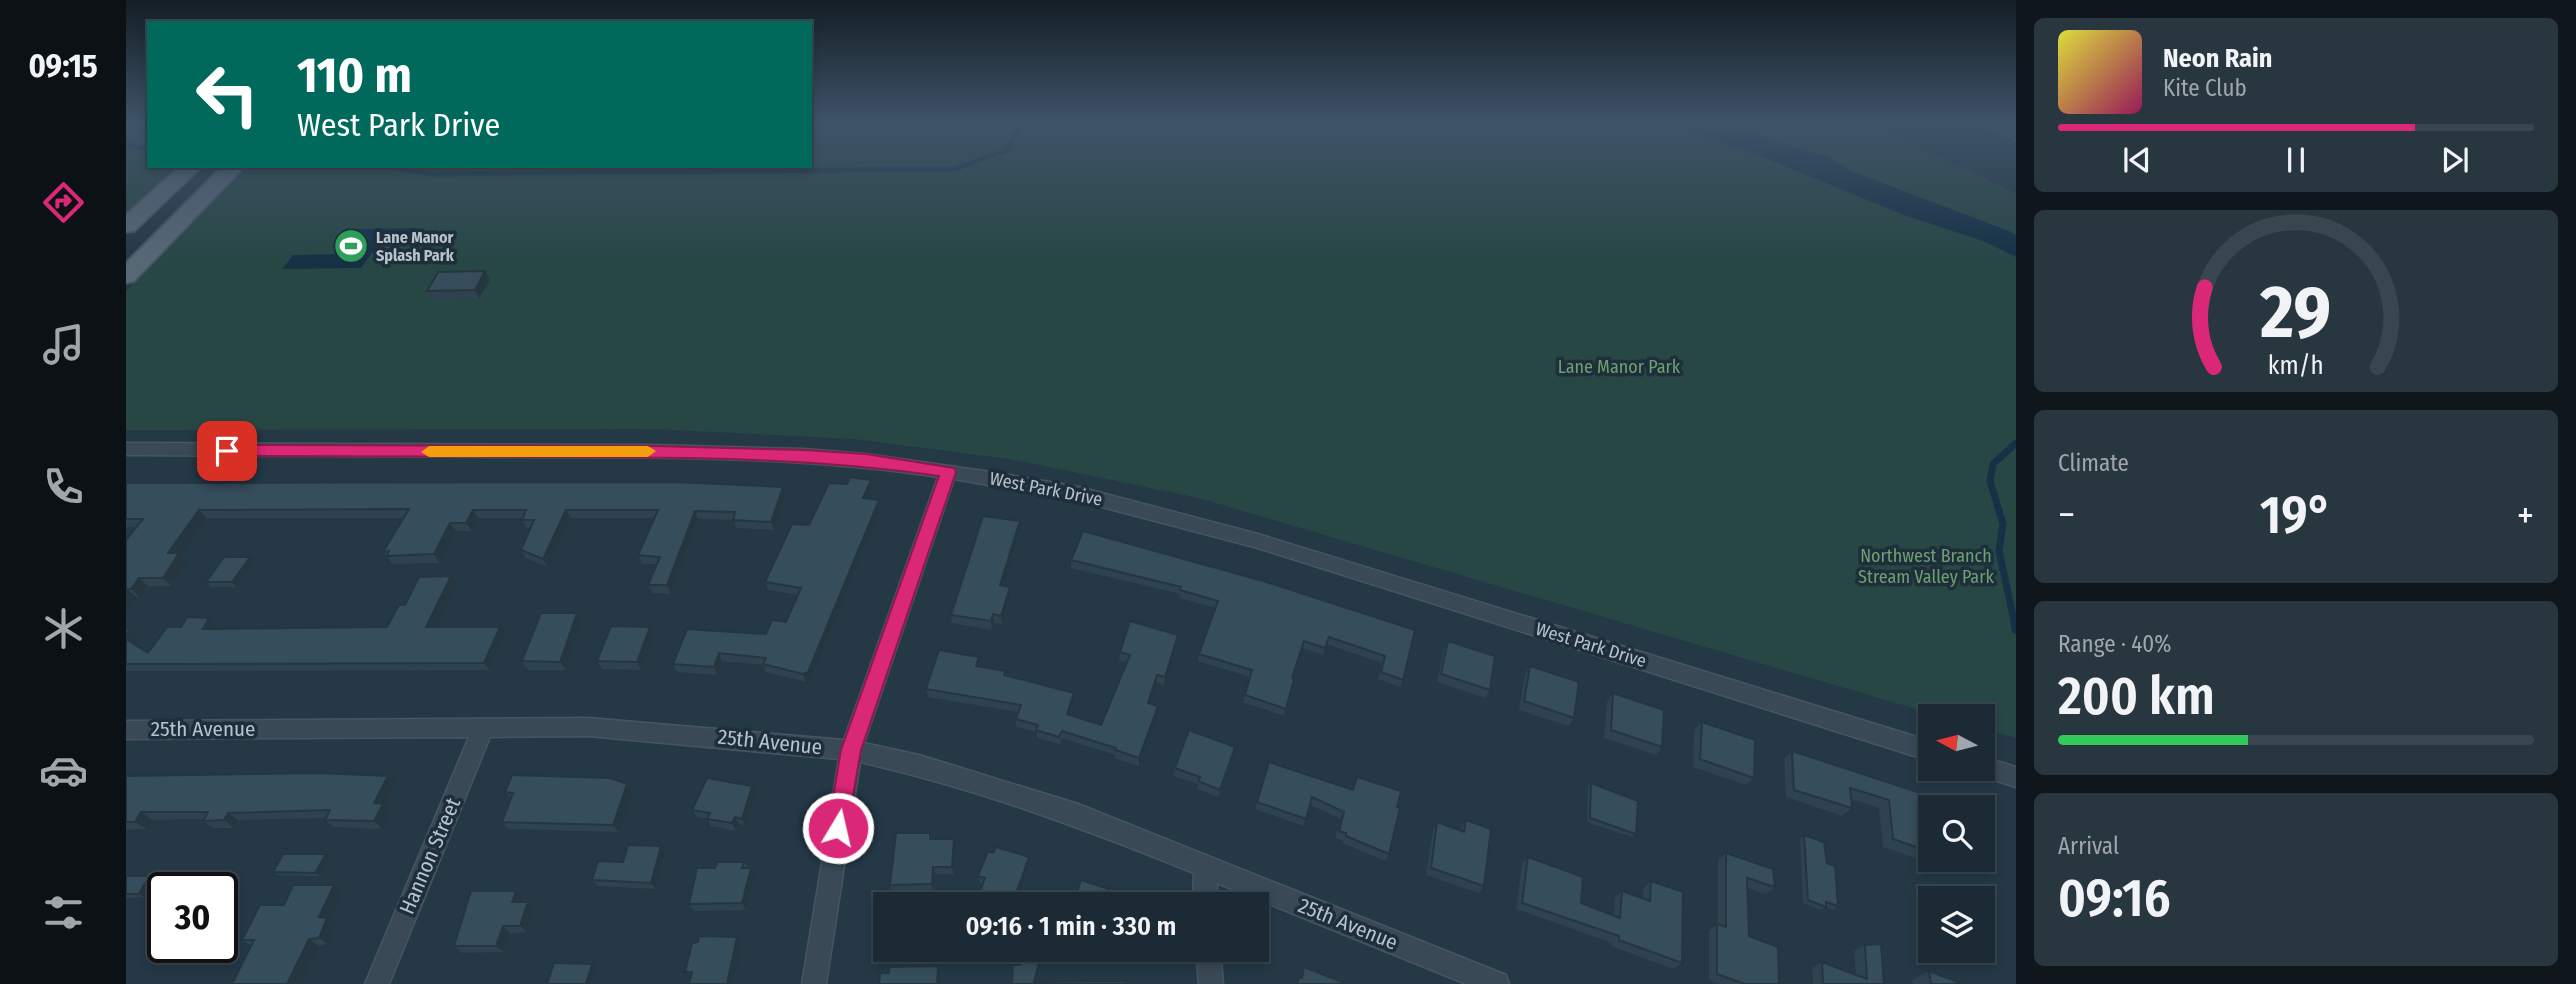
<!DOCTYPE html>
<meta charset="utf-8">
<style>
:root{--surface:#1b2a34;--page:#283640;--text:#f1f3f6;--muted:#a0a7ac;--line:#39464f;--accent:#db2777}
body{margin:0;font-family:"Fira Sans Condensed",sans-serif;background:var(--page);color:var(--text);height:100vh;display:flex;flex-direction:column;font-size:26px;white-space:nowrap}
*{box-sizing:border-box;margin:0}
p{font-size:23px;color:var(--muted)}
.icon{flex:none;width:38px;height:38px;fill:none;stroke:currentColor;stroke-width:2;stroke-linecap:round;stroke-linejoin:round}
.map{position:relative;flex:1;overflow:hidden}
.sheet{display:flex;flex-direction:column;gap:18px;padding:18px;background:#0f171d;width:560px}
.sheet>*{flex:none}
.guide{position:absolute;left:21px;top:21px;width:665px;height:147px;border-radius:0px;box-shadow:0 4px 10px #0003,0 0 0 2px var(--line);background:#00695c;color:#fff;overflow:hidden}
.needle{width:46px;rotate:277deg}
.controls{position:absolute;left:1792px;top:704px;display:grid;gap:14px}
.controls a{display:grid;place-items:center;width:77px;height:77px;border-radius:0px;background:var(--surface);box-shadow:0 4px 10px #0003,0 0 0 2px var(--line);font-size:35px}
.speed{position:absolute;left:21px;top:872px;display:flex;gap:14px;font-size:35px;font-weight:700;text-align:center}
.speed>*{display:grid;place-content:center;width:91px;height:91px;border-radius:50%;background:var(--surface);box-shadow:0 4px 10px #0003,0 0 0 2px var(--line);line-height:1}
.speed .limit{border:4px solid #111;border-radius:10px;background:#fff;color:#111}
.pin{position:absolute;display:grid;place-items:center;width:60px;height:60px;color:#fff;margin:-30px;border-radius:14px;box-shadow:0 4px 10px #0006}
.me{position:absolute;width:77px;margin:-38px;rotate:9deg;stroke-linejoin:round;filter:drop-shadow(0 0 5px #0008)}
.turn{display:flex;align-items:center;gap:24px;height:147px;padding:0 35px;font-size:32px}
.turn .icon{width:91px;height:91px;stroke-width:2.5}
.turn b{display:block;font-size:49px;line-height:60px}
.big{font-size:52px;font-weight:600;line-height:1.1}
.sheet .tile{flex:1;display:flex;flex-direction:column;justify-content:center;gap:10px;min-width:0;padding:0 24px;border-radius:10px;background:var(--page)}
.sheet .dial{align-items:center;gap:0}
.dial svg{height:182px;overflow:visible;fill:none;stroke:var(--line);stroke-width:7;stroke-linecap:round;text-anchor:middle}
.dial text{fill:var(--text);stroke:none}
.song{display:flex;align-items:center;gap:21px}
.cover{width:84px;height:84px;border-radius:10px;background:linear-gradient(135deg,hsl(60 70% 55%),hsl(330 70% 35%))}
.played{height:7px;border-radius:4px;background:linear-gradient(90deg,var(--accent) 75%,var(--line) 75%)}
.keys{display:flex;justify-content:space-around;direction:ltr}
.heat{display:flex;justify-content:space-between;align-items:center;font-size:38px;direction:ltr}
.charge{height:10px;border-radius:5px;background:linear-gradient(90deg,#34c759 40%,var(--line) 0)}
.trip{position:absolute;left:747px;top:892px;width:396px;height:70px;border-radius:0px;background:var(--surface);box-shadow:0 4px 10px #0003,0 0 0 2px var(--line);font-weight:600;line-height:70px;text-align:center}
main{display:flex;flex:1;min-height:0}
.tabs{display:flex;flex-direction:column;width:126px;justify-content:space-around;align-items:center;background:#0b1115;color:var(--muted)}
.tabs .icon{width:49px;height:49px}
.tabs .on{color:var(--accent)}
.tabs b{font-size:32px;color:var(--text)}
.map>svg:first-child{display:block}
.green{fill:#274745}
.water{fill:#163146}
.lines{fill:none;stroke-linecap:round;stroke-linejoin:round}
.stream-far2{stroke:#163146;stroke-width:5}
.stream-far1{stroke:#163146;stroke-width:7}
.stream{stroke:#163146;stroke-width:9}
.minor-casing{stroke:#465561;stroke-width:3}
.primary-casing{stroke:#465561;stroke-width:4}
.minor{fill:#394955;fill-rule:evenodd}
.primary{fill:#576875;fill-rule:evenodd}
.wall{fill:#2e424f}
.shaded-wall{fill:#263640}
.building{fill:#364d5c;stroke:#263640;stroke-width:2}
.route{fill:#db2777;stroke:#8e194d;stroke-width:2}
.slow{fill:#f59e0b}
.labels{text-anchor:middle;stroke-width:7;stroke-linejoin:round;paint-order:stroke}
.far-poi-label{font-size:16px;font-weight:bold;fill:#b7c4ce;stroke:#1e2e3a;text-anchor:start}
.park-label{font-size:18px;fill:#6ca170;stroke:#1e2e3a}
.street-label{font-size:18px;fill:#b7c4ce;stroke:#1e2e3a}
.near-street-label{font-size:21px;fill:#b7c4ce;stroke:#1e2e3a}
</style>
<main>
<nav class="tabs">
<b>09:15</b>
<svg class="icon on" aria-label="directions" viewBox="0 0 24 24"><path d="M12 3l9 9-9 9-9-9zM9 14v-3h6M13 9l2 2-2 2"/></svg>
<svg class="icon" aria-label="music" viewBox="0 0 24 24"><path d="M9 18V5l10-2v13"/><circle cx="6" cy="18" r="3"/><circle cx="16" cy="16" r="3"/></svg>
<svg class="icon" aria-label="phone" viewBox="0 0 24 24"><path d="M5 4h4l2 5-3 2q2 4 5 5l2-3 5 2v4C11 20 4 13 5 4z"/></svg>
<svg class="icon" aria-label="climate" viewBox="0 0 24 24"><path d="M12 3v18M4 7l16 10M4 17L20 7"/></svg>
<svg class="icon" aria-label="car" viewBox="0 0 24 24"><path d="M5 17H2v-5l4-1 3-4h7l3 4 3 1v5h-3M9 17h6M6 11h13"/><circle cx="7" cy="17" r="2"/><circle cx="17" cy="17" r="2"/></svg>
<svg class="icon" aria-label="filters" viewBox="0 0 24 24"><path d="M4 7h16M4 17h16"/><circle cx="9" cy="7" r="2"/><circle cx="15" cy="17" r="2"/></svg>
</nav>
<div class="map">
<svg width="1890" height="984" viewBox="0 0 1890 984">
<rect width="100%" height="100%" fill="#243846"/>
<path class="green" d="M0 123H23V166H51L0 213Z
M684 123H1740L1890 193V738L1857 729V716H1814L1073 498 884 459 728 439 529 429 0 430V291L123 166H684Z"/>
<path class="water" d="M1548 123H1605L1644 139 1702 157 1727 172 1883 231 1890 235V257L1857 241 1778 215 1639 158 1581 138Z
M288 228 281 238 256 239 235 268 156 269 167 255 224 254 227 250H211L218 241 236 240 239 237H222L227 229Z"/>
<g class="lines">
<path class="stream-far2" d="M0 144 23 149
M259 166 304 174 829 169 881 150 896 123"/>
<path class="stream-far1" d="M1889 625 1873 551 1877 524 1864 481 1867 464 1890 443"/>
<path class="stream" d="M1889 623 1890 629"/>
<g class="minor-casing">
<path id="minor" d="M1853 123H1869L1890 132V140Z
M0 443 528 445 678 449 740 454 865 472 953 487 1132 534 1804 741V761L1132 548 953 501 828 479 738 743 793 755 952 804 1380 975 1383 984H1340L1091 883V905H1067L1068 873C959 829 849 788 734 762L700 984H676L713 759 462 736 364 737 263 984H239L343 737 0 739V721L462 718 718 740 812 477C678 457 544 457 409 457 273 456 136 456 0 455Z
M1857 757 1890 767V787L1849 774 1847 768H1857Z
M1070 950H1094L1097 984H1073Z"/>
</g>
<g class="primary-casing">
<path id="primary" d="M54 166H76L8 231 0 232V215Z
M97 166H119L8 281 0 283V263Z"/>
</g>
<use href="#minor" class="minor"/>
<use href="#primary" class="primary"/>
</g>
<path class="wall" d="M359 271 364 280 353 298 306 300 301 291Z
M0 483 660 495 648 530 610 528 608 520 572 519 545 594 526 593 522 585 530 564H516L512 555 529 518H445L422 567 400 558 395 550 404 528H401L396 520V518H352L346 531H330L314 563 267 564 257 552 277 518H81L55 555 62 561 46 586H22L14 597H10L0 611V540L10 527H0Z
M747 488 742 498 753 500 754 508 685 680 680 682 640 672 637 665 596 661 591 675 551 672 547 664 640 634 660 622 672 595 642 590 639 582Z
M894 530 877 586 884 596 876 624 868 623 866 630 826 623 825 615Z
M945 560 1289 630 1277 680 1274 687 1252 679 1256 663 1200 644 1197 655 1176 648 1166 678 1168 679 1158 716 1117 702 1124 677 1072 661 1073 654 1090 608 1053 598 1054 594 945 568Z
M128 562 110 587H85L80 582Z
M331 584 310 627H374L379 635 364 670 0 671V630H3L12 638 8 644 22 653 55 627 83 618 91 626 90 629 261 627 279 605Z
M456 621 440 670H402L396 661Z
M528 636 515 670 476 669 471 661Z
M1322 641 1364 690 1359 698 1311 682 1318 649Z
M1051 643 1038 685 1030 682 1023 703 1032 706 1031 714 1013 766 989 758V755L936 738 934 744 911 738V732L890 727V719L892 712 802 697 800 689 854 665 853 666 948 701 944 715 975 725 1001 662 993 660 994 652Z
M1404 666 1448 718 1442 726 1393 710 1399 674Z
M1487 693 1536 747 1530 755 1478 738 1481 702Z
M1576 722 1628 778 1620 785 1567 767 1568 730Z
M1666 751 1804 807V859L1828 860 1817 867 1757 847 1753 808 1725 799 1726 808 1716 816 1660 797 1658 759Z
M1107 755 1092 797 1071 789 1072 784 1047 776 1049 768Z
M1143 762 1226 790 1231 777 1271 807 1263 854 1259 861 1216 843 1217 841 1209 838 1215 819 1184 805 1177 826 1129 809Z
M0 776 270 783 259 805 265 811 256 829 208 827 199 820 200 818 112 820 108 828H87L77 821 78 819 26 820 21 829 0 830Z
M1465 783 1510 834 1506 837 1461 822 1462 786Z
M501 784 507 792 493 832 383 829 376 822 385 798 379 792Z
M630 793 620 826 613 824 610 831 585 826 581 819 571 817 566 810Z
M1340 820 1358 886 1353 893 1300 875 1307 830 1311 822 1335 830V828Z
M804 833 806 839 829 846 828 874H809L807 891H766L764 885Z
M1678 835 1712 906 1707 910 1699 907 1695 910 1677 903 1674 839Z
M539 852 530 889 472 886 466 880 497 862Z
M867 853 903 864 889 905 853 904 852 897 857 884 854 883 852 876Z
M1600 853 1649 887 1640 894 1621 888 1623 936 1653 984H1594L1583 980V930L1592 924V860Z
M200 854 204 857 194 876 152 875 147 872Z
M1402 857 1455 903 1488 916 1489 898 1496 891 1517 899 1518 888 1525 881 1556 963 1547 969 1485 946 1486 943 1390 909 1396 864Z
M618 862 622 868H625L629 875 620 910 568 911 563 904 589 868Z
M0 876 29 879 18 897 0 898Z
M217 892 204 920 211 925 202 944 193 946 175 984H106L125 946 116 940 158 905Z
M397 898 396 902 409 908 401 932 384 933 378 952 336 953 328 946Z
M1739 945 1758 984H1687L1686 968 1696 962 1730 975 1728 951Z
M946 950H960L959 955Z
M1803 971 1837 984H1787L1786 980Z"/>
<path class="shaded-wall" d="M359 271 364 280 353 298 349 290Z
M745 480 747 488 739 506 737 498Z
M657 487 660 495 648 530 645 522Z
M753 500 754 508 685 680 680 682 677 674Z
M73 510 81 518 55 555 62 561 46 586 37 578 42 553Z
M347 510 352 518 346 531 340 523Z
M440 510 445 518 422 567 417 559Z
M569 511 572 519 545 594 541 585Z
M894 521V530L875 594 874 585Z
M324 523 330 531 314 563 308 554Z
M124 557 128 562 110 587 106 582Z
M325 576 331 584 306 635 300 627Z
M13 578 22 586 14 597 5 589Z
M884 587V596L876 624 875 616Z
M1 589 10 597 0 611V590Z
M451 613 456 621 440 670 434 662Z
M867 614 868 623 866 630 865 621Z
M83 618 91 626 86 637 77 629Z
M374 627 379 635 364 670 358 663Z
M524 627 528 636 515 670 511 662Z
M3 630 12 638 8 645 0 639V634Z
M1052 635 1051 643 1038 685 1039 677Z
M593 653 596 661 591 675 588 667Z
M1031 675 1030 682 1021 710 1022 703Z
M948 693V701L941 722V714Z
M1032 706 1031 714 1013 766V758Z
M262 776 270 783 259 805 265 811 256 829 248 821V803Z
M501 784 507 792 493 832 487 825Z
M626 786 630 793 620 826 616 819Z
M15 812 26 820 21 829 9 822Z
M102 813 112 820 108 828 98 820Z
M609 817 613 824 610 831 606 823Z
M828 839 829 846 828 874 826 867Z
M535 846 539 852 530 889 525 883Z
M200 854 204 857 194 876 189 873Z
M903 857V864L889 905H886Z
M807 867 809 874 807 891 806 884Z
M625 868 629 875 620 910 616 903Z
M23 876 29 879 18 897 13 894Z
M208 885 217 892 204 920 211 925 202 944 193 938V917Z
M390 891 397 898 393 909 386 902Z
M402 902 409 908 401 932 394 926Z
M377 926 384 933 378 952 370 946Z
M611 937 615 944 607 984H601Z
M183 939 193 946 175 984H161Z
M916 950H918L909 984 908 982Z
M466 964 470 967 464 984H460Z
M812 966 814 972 813 984H811Z"/>
<path class="building" d="M359 271 349 290 301 291 312 272Z
M724 477 745 480 737 498 753 500 682 672 677 674 637 664 640 658 593 653 588 667 547 664 561 629 640 634 646 620 660 622 675 588 639 582 666 524 683 525 703 483 721 484Z
M549 482 657 487 645 522 607 520 609 512 569 511 541 585H522L534 557 512 555 532 510H440L417 559 395 550 408 520H396L400 510H347L340 523H324L308 554 261 556 263 551 257 552 283 509 73 510 42 553H53L37 578H13L5 589H1L0 590V540L17 519H0V483Z
M857 516 894 521 874 585 884 587 875 616 867 614 865 621 825 615Z
M957 531 1137 581 1289 630 1277 680 1255 672 1259 656 1203 637 1199 648 1178 641 1166 678 1168 679 1160 709 1119 695 1126 670 1073 654 1092 601 1054 590 1055 587 945 560Z
M98 557H124L106 582H80Z
M325 576 300 627H374L358 663 0 664V639L22 653 41 627H55L61 617 83 618 77 629 261 627 273 605H279L293 577Z
M415 613H451L434 662 396 661Z
M1004 621 1052 635 1039 677 1031 675 1022 703 1032 706 1013 758 989 750 990 748 936 731 933 737 910 730 912 725 890 719 895 705 800 689 813 650 853 657 850 666 879 671 878 675 948 693 941 714 975 725 1004 655 994 652Z
M485 626 524 627 511 662 471 661Z
M1322 641 1369 656 1364 690 1315 674Z
M1404 666 1453 682 1448 718 1398 701Z
M1487 693 1538 710 1536 747 1485 730Z
M1576 722 1629 740 1628 778 1574 759Z
M1063 730 1109 747 1094 790 1072 781 1074 777 1049 768Z
M1666 751 1819 801 1820 807H1804V852L1767 839 1763 800 1724 788 1726 808 1668 790Z
M1143 762 1227 790 1231 777 1275 791 1271 807 1274 808 1263 854 1220 836V833L1213 831 1218 812 1186 797 1180 819 1131 802Z
M190 773 262 776 248 803 257 804 248 821 199 820 204 810 102 813 98 820 77 821 82 812H15L9 822H0V776Z
M386 775 484 778 501 784 487 825 376 822 387 793 379 792Z
M581 778 626 786 616 819 609 817 606 823 581 819 584 813 566 810Z
M1465 783 1512 801 1510 834 1464 818Z
M1340 820 1365 829 1358 886 1305 868 1311 822 1338 832Z
M770 833H804V839H828L826 867H807L806 884 764 885Z
M1678 835 1698 842 1701 863 1709 866 1712 906 1700 902V907L1682 900Z
M502 845 535 846 525 883 466 880 472 861 497 862Z
M870 847 903 857 886 905H876L852 897 859 878 852 876 862 851 867 853Z
M1600 853 1647 869 1649 887 1621 878 1623 936 1652 947 1653 984H1619L1591 974V924L1600 927Z
M157 854H200L189 873 147 872Z
M1402 857 1457 877 1455 903 1494 918 1496 891 1524 901 1525 881 1557 892 1556 963 1493 940V936L1396 903Z
M591 862H618L616 868H625L616 903 563 904 571 868H589Z
M0 876H23L13 894H0Z
M955 880 1013 899 1011 905H947Z
M167 885H208L193 917 201 918 193 938 183 939 161 984H106L128 940H116L134 905H158Z
M345 891H390L386 902H402L394 926H377L370 946H328Z
M573 936 611 937 601 984H563L566 972H559L566 943 572 942Z
M1755 944 1758 984H1697L1696 962 1741 979 1739 945Z
M898 950H916L908 982 1001 981V984H881V983H886L887 965H894Z
M428 963 466 964 460 984H421Z
M812 966 811 984H753L754 973H763V967Z
M1178 967 1221 984H1171L1173 977 1176 978Z
M1803 971 1837 984H1805Z"/>
<linearGradient id="sky" x2="0" y2="1"><stop stop-color="#141f26"/><stop offset="0.47" stop-color="#3f5368"/><stop offset="1" stop-color="#3f5368" stop-opacity="0"/></linearGradient>
<rect width="1890" height="261" fill="url(#sky)"/>
<path class="route" d="M101 445 528 446 678 450 740 454 828 468 830 472 735 750 720 835 712 838 705 835 702 828 715 750 813 476C686 458 559 457 431 457 321 457 211 457 101 456L93 451Z"/>
<path class="slow" d="M303 446H522L530 451 522 457H303L295 452Z"/>
<defs>
<g id="stadium-disc" transform="scale(1.75)"><circle r="9.5" fill="#2e9e5b" stroke="#1e2e3a"/><path d="M0-5a6.5 5 0 1 0 0 10a6.5 5 0 1 0 0-10ZM-3.5-1.8h7v3.6h-7Z" fill="#fff"/></g>
</defs>
<g fill-rule="evenodd">
<use href="#stadium-disc" x="225" y="246"/>
</g>
<g class="labels">
<g class="far-poi-label">
<text x="250" y="243">Lane Manor<tspan x="250" dy="18">Splash Park</tspan></text>
</g>
<g class="park-label">
<text x="1493" y="373">Lane Manor Park</text>
<text x="1800" y="562">Northwest Branch<tspan x="1800" dy="21">Stream Valley Park</tspan></text>
</g>
<g class="street-label">
<text transform="translate(920 489) rotate(11)" y="6">West Park Drive</text>
<text transform="translate(1465 645) rotate(17)" y="6">West Park Drive</text>
</g>
<g class="near-street-label">
<text x="77" y="736">25th Avenue</text>
<text transform="translate(644 742) rotate(6)" y="7">25th Avenue</text>
<text transform="translate(304 856) rotate(-67)" y="7">Hannon Street</text>
<text transform="translate(1222 924) rotate(22)" y="7">25th Avenue</text>
</g>
</g>
</svg>
<div class="controls">
<a><svg class="needle" viewBox="-14 -14 28 28"><path d="M0-13l5 13h-10z" fill="#e53935"/><path d="M0 13l5-13h-10z" fill="#a0a7ac"/></svg></a>
<a><svg class="icon" aria-label="search" viewBox="0 0 24 24"><circle cx="10" cy="10" r="6"/><path d="M15 15l6 6"/></svg></a>
<a><svg class="icon" aria-label="layers" viewBox="0 0 24 24"><path d="M12 4l9 5-9 5-9-5zM3 14l9 5 9-5"/></svg></a>
</div>
<div class="speed"><div class="limit">30</div></div>
<div class="pin" style="left:101px;top:451px;background:#d93025"><svg class="icon" aria-label="arrive" viewBox="0 0 24 24"><path d="M6 21V4h12l-3 4 3 4H6"/></svg></div>
<svg class="me" style="left:712px;top:828px" viewBox="-20 -20 40 40"><circle r="17" fill="#db2777" stroke="#fff" stroke-width="3"/><path d="M0-11L8 9 0 5-8 9z" fill="#fff"/></svg>
<div class="trip">09:16 · 1 min · 330 m</div>
<div class="guide">
<div class="turn"><svg class="icon" aria-label="left" viewBox="0 0 24 24"><path d="M17 20v-9H6M10 6l-5 5 5 5"/></svg><div><b>110 m</b>West Park Drive</div></div>
</div>
</div>
<section class="sheet">
<div class="tile">
<div class="song"><i class="cover"></i><div><b>Neon Rain</b><p>Kite Club</p></div></div>
<div class="played"></div>
<div class="keys"><svg class="icon" aria-label="previous" viewBox="0 0 24 24"><path d="M18 5L8 12l10 7zM5 5v14"/></svg><svg class="icon" aria-label="pause" viewBox="0 0 24 24"><path d="M8 5v14M16 5v14"/></svg><svg class="icon" aria-label="next" viewBox="0 0 24 24"><path d="M6 5l10 7-10 7zM19 5v14"/></svg></div>
</div>
<div class="tile dial"><svg viewBox="0 0 100 80">
<path d="M14 69A42 42 0 1 1 86 69"/>
<path d="M14 69A42 42 0 0 1 10 34" stroke="#db2777"/>
<text x="50" y="56" font-size="32" font-weight="700">29</text>
<text x="50" y="72" font-size="11">km/h</text>
</svg></div>
<div class="tile"><p>Climate</p>
<div class="heat"><a>−</a><b class="big">19°</b><a>+</a></div>
</div>
<div class="tile"><p>Range · 40%</p><b class="big">200 km</b><div class="charge"></div></div>
<div class="tile"><p>Arrival</p><b class="big">09:16</b></div>
</section>
</main>
